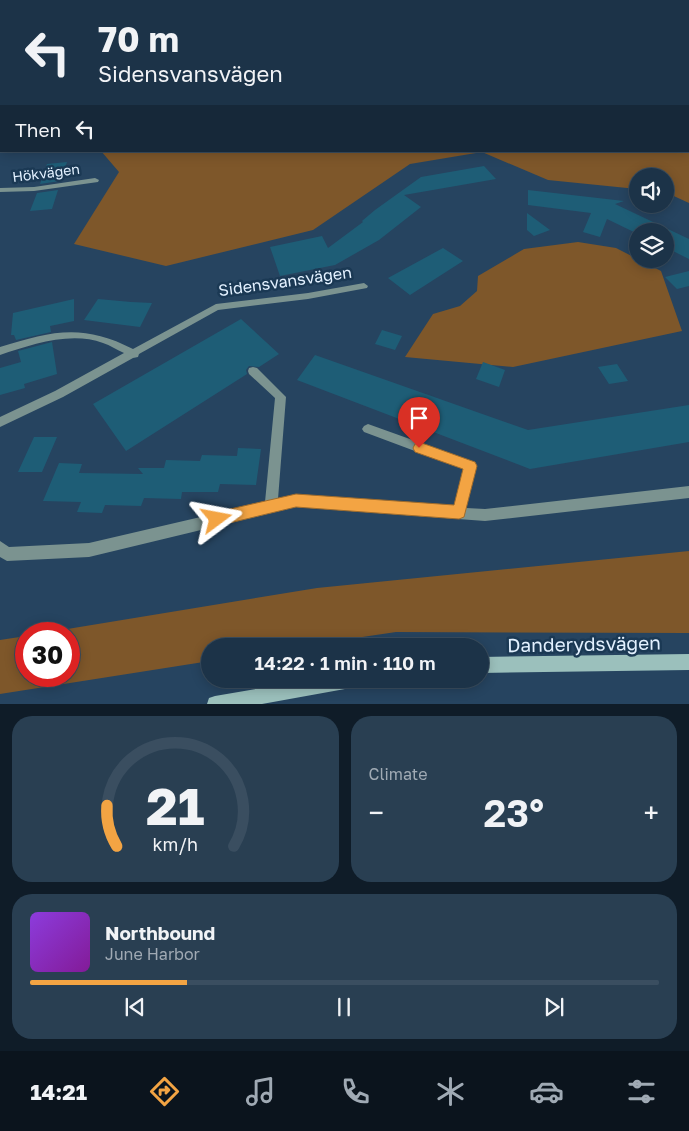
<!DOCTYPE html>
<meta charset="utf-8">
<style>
:root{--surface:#1c3348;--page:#293f52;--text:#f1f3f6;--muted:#a0aab4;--line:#3a4e60;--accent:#f3a443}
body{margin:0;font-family:"Golos Text",sans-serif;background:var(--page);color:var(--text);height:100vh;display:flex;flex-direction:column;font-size:19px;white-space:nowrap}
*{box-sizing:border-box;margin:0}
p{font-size:16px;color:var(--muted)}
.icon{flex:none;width:28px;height:28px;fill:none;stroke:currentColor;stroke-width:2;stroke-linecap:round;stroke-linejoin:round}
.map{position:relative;height:704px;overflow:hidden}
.side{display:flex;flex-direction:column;gap:12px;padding:12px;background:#0f1c28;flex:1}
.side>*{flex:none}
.top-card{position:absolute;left:0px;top:0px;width:690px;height:152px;box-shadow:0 2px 12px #0003,0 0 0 1px var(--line);background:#1c3348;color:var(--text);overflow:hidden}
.buttons{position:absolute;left:629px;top:168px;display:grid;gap:10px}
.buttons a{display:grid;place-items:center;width:45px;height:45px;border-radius:50%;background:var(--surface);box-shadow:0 2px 12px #0003,0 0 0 1px var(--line);font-size:25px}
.speed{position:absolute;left:15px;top:622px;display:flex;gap:10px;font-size:25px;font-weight:700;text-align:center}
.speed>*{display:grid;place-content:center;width:65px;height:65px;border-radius:50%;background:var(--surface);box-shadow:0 2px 12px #0003,0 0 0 1px var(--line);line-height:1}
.speed .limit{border:8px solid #d22;background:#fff;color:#111}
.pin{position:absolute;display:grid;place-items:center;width:42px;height:42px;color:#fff;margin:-51px -21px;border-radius:50% 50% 50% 0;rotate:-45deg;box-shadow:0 0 5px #0007}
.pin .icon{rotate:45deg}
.me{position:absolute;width:55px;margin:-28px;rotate:77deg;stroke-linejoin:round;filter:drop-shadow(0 0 4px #0008)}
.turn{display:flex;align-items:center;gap:18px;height:105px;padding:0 15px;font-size:22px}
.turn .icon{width:65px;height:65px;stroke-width:2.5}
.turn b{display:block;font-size:35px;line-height:42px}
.then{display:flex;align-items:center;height:48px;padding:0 15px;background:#0003;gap:10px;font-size:19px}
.big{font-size:38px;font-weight:600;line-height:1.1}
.side .card{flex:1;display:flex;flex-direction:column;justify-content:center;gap:8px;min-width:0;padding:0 18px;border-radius:20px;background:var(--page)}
.side .dial{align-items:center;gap:0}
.dial svg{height:130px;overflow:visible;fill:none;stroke:var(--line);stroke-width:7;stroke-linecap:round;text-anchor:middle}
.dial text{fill:var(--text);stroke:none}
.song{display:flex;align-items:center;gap:15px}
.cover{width:60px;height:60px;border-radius:8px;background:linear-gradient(135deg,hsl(270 70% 55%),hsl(290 70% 35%))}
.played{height:5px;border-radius:2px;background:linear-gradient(90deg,var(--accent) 25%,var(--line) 25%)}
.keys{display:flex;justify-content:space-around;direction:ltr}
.heat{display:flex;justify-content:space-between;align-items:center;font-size:28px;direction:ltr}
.side .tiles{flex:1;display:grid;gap:12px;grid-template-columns:1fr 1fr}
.card:last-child{grid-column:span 2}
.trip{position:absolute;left:201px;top:638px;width:288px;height:50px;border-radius:25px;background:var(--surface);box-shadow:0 2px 12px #0003,0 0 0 1px var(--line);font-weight:600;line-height:50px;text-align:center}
.tabs{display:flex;height:80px;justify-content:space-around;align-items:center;background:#0b141d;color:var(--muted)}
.tabs .icon{width:35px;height:35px}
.tabs .on{color:var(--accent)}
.tabs b{font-size:22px;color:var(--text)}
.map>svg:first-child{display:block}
.green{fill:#7e572a}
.water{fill:#759840}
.building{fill:#1e5d76}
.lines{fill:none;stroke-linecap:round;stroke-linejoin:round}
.minor{fill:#7b9390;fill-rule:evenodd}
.secondary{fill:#9bc0bc;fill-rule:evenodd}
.route{fill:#f3a443;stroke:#9e6b2c}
.labels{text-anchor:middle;stroke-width:5;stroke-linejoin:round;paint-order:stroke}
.far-street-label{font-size:14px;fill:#e3f1ff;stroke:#1b3954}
.street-label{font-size:16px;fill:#e3f1ff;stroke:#1b3954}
.near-street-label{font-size:19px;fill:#e3f1ff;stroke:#1b3954}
</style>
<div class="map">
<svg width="689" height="704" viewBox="0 0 689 704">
<rect width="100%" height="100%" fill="#264460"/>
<path class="green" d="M464 0H689V69V1Z
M689 81V203L665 192V176H638L637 189 548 180 482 152 410 164 313 230 166 266 74 244 119 172 101 151H689Z
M578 242 616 248 661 271 682 331 513 367 405 357 433 314 460 306 477 291 478 276 524 249Z
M689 551V633L396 632 302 646H210V661L0 694V640L26 636V676H69V634H37L317 588Z"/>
<path class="water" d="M57 0H238L56 1Z"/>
<path class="building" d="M67 162 60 181 40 184 47 164Z
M484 166 496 179 404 195 421 207 379 240 335 265 280 276 270 247 322 236 328 248 363 222 362 221 375 210 421 177Z
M58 190 52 209 30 211 37 193Z
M528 190 624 201 615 204 689 239V259L665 247V231H638V234L607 219 600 237 583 232 591 213 528 205Z
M527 213 550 230 534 236 527 230Z
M443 248 463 261 410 295 388 278Z
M689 271V286L677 289 665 277Z
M74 299V321L50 326 51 332 16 340 14 335H11L13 313Z
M98 299 131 302 152 303 140 327 84 320Z
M241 319 279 354 259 367 249 366 246 370 247 374 126 451 93 404Z
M382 330 402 336 395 350 375 344Z
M52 342 57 374 24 384 25 388 0 395V368L21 362 18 351Z
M315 355 528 430 689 405V442L530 469 297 380Z
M483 362 505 370 499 387 476 379Z
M617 364 628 381 609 384 598 367Z
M34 437H57L42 472H18Z
M238 448 261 449 256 485 220 484 218 492H182L181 499 144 498 141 506 105 505 102 513 77 512 81 502 43 501 59 463 82 464 79 473 143 474 138 468H164L166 460 200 461 202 455 237 456Z"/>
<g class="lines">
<path class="minor" d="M0 40 1 41V43L0 44Z
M1 86V90L0 91V87Z
M95 178 99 180 98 182 34 191 0 192V188L34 187Z
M364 283 368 286 367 288 308 299 218 310 139 354 138 357 133 358 63 397 0 427V417L55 391 124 353C117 350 110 345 103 343 70 331 31 345 0 355V347C51 331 83 323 133 349L216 304 308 293Z
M253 367 257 368 286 397 278 499 296 495 454 507 463 469 364 432 362 429 364 426 368 424 474 462 476 466 466 508 485 509 689 486V498L485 521 296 507 89 557 7 561 0 557V541L9 547 89 543 265 502 275 398 249 374 248 371 249 368Z"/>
<path class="secondary" d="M689 654V670L480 673V657Z
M314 679H364L361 684 356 687 262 704H207L209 698 215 696Z"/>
</g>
<path class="route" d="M419 442 475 462 477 466 464 517 459 519 296 507 217 526 212 524 209 519 212 514 217 512 296 494 454 505 463 469 415 452 413 448 415 444Z"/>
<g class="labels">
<g class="far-street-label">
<text transform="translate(46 173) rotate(-7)" y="5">Hökvägen</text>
</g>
<g class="street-label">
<text transform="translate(285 281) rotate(-8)" y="6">Sidensvansvägen</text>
</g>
<g class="near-street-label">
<text transform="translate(584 644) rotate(-1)" y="7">Danderydsvägen</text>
</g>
</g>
</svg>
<div class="buttons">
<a><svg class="icon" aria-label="sound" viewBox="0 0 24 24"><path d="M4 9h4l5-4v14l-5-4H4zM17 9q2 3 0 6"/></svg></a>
<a><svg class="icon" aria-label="layers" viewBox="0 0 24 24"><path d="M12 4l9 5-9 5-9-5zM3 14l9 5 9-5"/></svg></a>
</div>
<div class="speed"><div class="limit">30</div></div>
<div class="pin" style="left:419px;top:448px;background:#d93025"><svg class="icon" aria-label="arrive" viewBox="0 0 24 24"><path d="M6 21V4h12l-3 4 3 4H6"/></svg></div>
<svg class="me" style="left:217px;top:519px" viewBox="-20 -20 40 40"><path d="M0-17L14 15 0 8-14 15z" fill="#f3a443" stroke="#fff" stroke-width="4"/></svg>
<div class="trip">14:22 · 1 min · 110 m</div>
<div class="top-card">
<div class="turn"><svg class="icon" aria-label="left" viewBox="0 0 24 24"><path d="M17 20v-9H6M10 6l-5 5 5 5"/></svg><div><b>70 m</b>Sidensvansvägen</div></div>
<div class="then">Then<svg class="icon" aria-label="left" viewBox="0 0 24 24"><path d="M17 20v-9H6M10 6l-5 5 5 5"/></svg></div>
</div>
</div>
<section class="side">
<div class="tiles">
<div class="card dial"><svg viewBox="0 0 100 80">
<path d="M14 69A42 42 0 1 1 86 69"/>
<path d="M14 69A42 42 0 0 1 8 44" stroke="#f3a443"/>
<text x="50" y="56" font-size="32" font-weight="700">21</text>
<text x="50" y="72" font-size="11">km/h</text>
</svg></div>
<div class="card"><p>Climate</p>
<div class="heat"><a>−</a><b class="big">23°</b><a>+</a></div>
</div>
<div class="card">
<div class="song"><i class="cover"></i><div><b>Northbound</b><p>June Harbor</p></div></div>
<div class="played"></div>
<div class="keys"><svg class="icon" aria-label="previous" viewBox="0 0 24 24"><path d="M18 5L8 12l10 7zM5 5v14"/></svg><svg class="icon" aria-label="pause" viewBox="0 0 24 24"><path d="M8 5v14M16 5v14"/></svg><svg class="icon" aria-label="next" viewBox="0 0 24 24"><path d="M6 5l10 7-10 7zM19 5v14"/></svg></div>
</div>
</div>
</section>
<nav class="tabs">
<b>14:21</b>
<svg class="icon on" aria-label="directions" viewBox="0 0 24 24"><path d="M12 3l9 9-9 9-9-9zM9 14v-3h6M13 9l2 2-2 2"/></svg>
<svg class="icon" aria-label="music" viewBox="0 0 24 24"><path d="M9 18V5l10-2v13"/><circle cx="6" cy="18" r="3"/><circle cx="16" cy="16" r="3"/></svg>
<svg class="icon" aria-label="phone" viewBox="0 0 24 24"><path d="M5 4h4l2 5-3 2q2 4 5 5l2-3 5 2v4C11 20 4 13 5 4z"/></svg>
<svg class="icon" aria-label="climate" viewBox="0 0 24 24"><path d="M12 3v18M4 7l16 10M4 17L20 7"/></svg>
<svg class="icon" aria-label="car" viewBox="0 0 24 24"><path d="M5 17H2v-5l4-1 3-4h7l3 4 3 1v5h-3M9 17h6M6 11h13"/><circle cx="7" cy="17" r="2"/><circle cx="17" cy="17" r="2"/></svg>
<svg class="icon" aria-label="filters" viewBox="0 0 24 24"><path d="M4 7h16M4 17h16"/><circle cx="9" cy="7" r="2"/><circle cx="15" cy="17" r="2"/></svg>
</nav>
